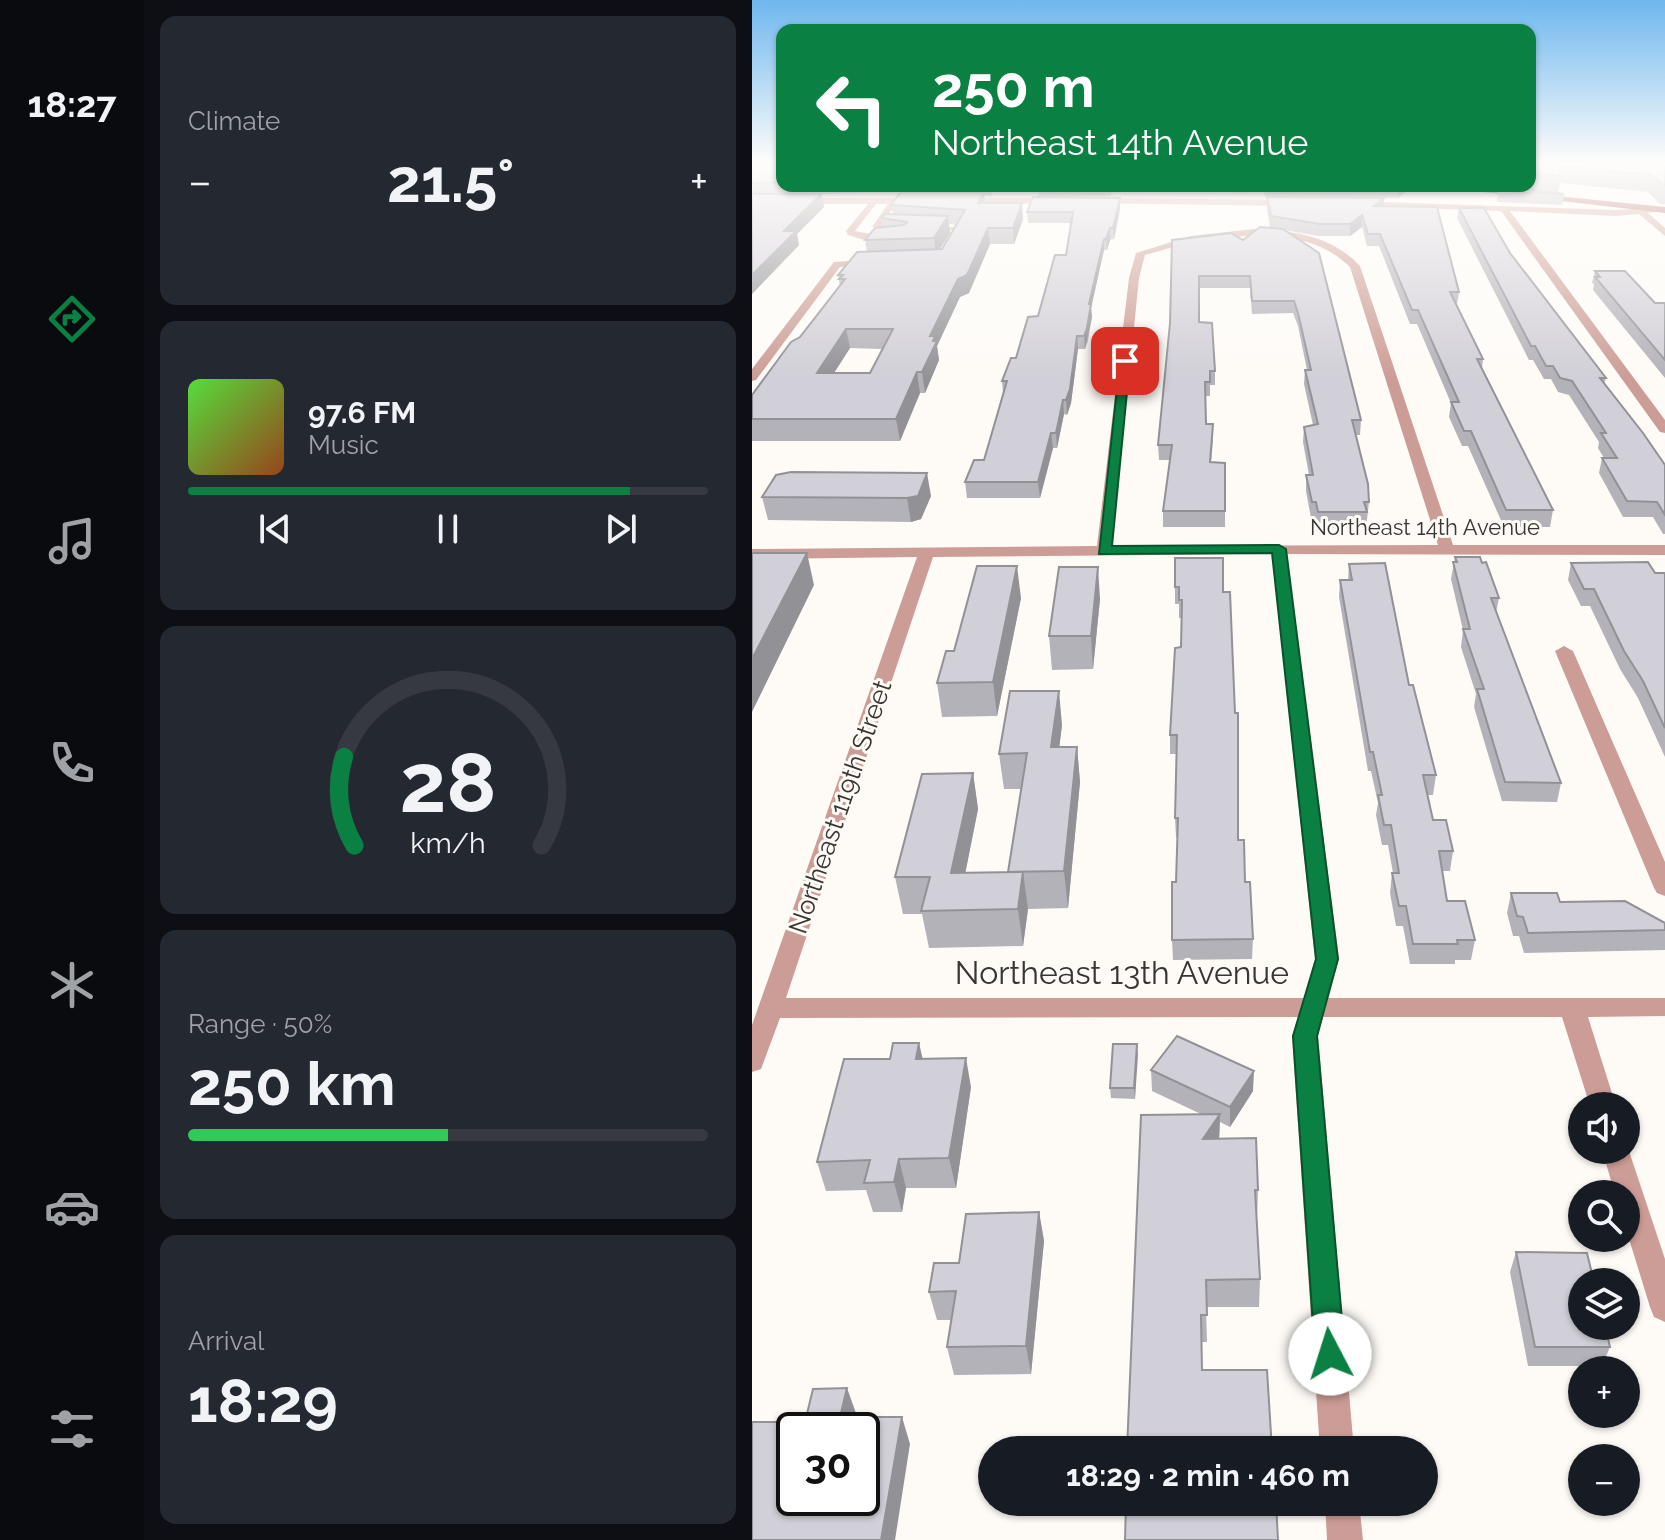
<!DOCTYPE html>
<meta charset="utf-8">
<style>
:root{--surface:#171b24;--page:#242831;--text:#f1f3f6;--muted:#9ea1a6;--line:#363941;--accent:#0b8043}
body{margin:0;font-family:Raleway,sans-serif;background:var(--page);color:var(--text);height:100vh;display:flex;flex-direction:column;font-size:30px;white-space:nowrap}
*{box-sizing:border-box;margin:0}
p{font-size:26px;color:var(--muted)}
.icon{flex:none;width:44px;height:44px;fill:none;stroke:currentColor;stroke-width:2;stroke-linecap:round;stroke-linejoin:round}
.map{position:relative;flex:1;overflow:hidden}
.side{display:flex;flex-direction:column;gap:16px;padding:16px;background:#0d0f14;width:608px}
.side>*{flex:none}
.banner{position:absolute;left:24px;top:24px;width:760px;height:168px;border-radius:16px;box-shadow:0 2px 6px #0004;background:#0b8043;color:#fff;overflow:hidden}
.controls{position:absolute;left:816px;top:1092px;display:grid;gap:16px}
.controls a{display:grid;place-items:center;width:72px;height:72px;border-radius:50%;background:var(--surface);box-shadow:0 2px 6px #0004;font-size:40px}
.speed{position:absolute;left:24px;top:1412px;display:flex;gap:16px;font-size:40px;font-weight:700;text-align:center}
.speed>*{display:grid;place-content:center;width:104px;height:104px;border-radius:50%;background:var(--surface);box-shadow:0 2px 6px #0004;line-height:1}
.speed .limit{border:4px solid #111;border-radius:12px;background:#fff;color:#111}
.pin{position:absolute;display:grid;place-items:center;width:68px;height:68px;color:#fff;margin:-34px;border-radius:16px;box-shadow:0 4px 12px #0006}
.me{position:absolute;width:88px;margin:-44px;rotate:355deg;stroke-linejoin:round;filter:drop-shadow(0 0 6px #0008)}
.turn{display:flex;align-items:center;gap:28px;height:168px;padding:0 24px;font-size:36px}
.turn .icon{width:104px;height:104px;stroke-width:2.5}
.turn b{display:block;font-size:56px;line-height:68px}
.big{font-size:60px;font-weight:700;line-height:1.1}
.side .card{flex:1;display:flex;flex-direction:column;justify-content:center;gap:12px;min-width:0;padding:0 28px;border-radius:16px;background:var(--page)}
.side .dial{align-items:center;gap:0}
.dial svg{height:208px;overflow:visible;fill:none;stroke:var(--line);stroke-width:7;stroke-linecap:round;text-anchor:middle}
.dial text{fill:var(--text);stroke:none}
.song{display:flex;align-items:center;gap:24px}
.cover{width:96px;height:96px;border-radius:12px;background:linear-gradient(135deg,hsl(110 70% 55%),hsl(20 70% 35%))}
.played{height:8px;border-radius:4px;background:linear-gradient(90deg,var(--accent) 85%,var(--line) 85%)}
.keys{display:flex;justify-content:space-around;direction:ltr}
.heat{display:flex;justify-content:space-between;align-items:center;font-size:44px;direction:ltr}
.charge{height:12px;border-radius:6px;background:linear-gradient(90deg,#34c759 50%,var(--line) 0)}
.trip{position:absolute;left:226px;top:1436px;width:460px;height:80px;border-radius:40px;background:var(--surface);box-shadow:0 2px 6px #0004;font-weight:700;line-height:80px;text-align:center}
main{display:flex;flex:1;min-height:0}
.dock{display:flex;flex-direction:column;width:144px;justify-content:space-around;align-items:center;background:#090b0e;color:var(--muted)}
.dock .icon{width:56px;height:56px}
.dock .active{color:var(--accent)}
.dock b{font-size:36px;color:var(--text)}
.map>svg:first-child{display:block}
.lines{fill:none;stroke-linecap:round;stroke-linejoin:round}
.minor{fill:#cc9d96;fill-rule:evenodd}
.major{fill:#9d4d44;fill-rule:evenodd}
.wall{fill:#b4b2b9;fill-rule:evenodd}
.shaded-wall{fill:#929196}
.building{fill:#d1cfd7;stroke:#929196;stroke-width:2;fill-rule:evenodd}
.route{fill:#0b8043;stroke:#07532c;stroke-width:2}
.labels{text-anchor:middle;stroke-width:6;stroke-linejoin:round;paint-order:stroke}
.far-street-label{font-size:22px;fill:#383633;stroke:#fefbf7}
.street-label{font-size:26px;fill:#383633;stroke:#fefbf7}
.near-street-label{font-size:32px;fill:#383633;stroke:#fefbf7}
</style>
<main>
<nav class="dock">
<b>18:27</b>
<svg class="icon active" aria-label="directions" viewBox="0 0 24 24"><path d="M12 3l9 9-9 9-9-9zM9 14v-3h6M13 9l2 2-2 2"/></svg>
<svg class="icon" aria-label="music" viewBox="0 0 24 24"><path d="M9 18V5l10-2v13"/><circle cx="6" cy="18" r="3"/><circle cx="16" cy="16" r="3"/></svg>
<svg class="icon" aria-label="phone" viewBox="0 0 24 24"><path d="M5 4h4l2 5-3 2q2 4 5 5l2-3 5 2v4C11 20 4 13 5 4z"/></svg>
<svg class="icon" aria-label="climate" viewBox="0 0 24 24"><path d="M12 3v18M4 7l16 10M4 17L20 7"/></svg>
<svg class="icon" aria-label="car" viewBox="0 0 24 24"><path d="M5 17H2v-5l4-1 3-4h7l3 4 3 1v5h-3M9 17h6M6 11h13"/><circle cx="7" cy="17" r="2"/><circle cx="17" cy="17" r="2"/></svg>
<svg class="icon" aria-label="filters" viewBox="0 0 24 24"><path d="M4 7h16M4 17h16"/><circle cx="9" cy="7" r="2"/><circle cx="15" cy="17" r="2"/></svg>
</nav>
<section class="side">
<div class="card"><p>Climate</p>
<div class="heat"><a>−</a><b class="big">21.5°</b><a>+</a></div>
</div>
<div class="card">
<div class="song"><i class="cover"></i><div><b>97.6 FM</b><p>Music</p></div></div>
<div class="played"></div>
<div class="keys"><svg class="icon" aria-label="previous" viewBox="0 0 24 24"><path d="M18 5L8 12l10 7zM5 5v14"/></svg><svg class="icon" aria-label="pause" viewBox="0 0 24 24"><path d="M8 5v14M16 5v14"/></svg><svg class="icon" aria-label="next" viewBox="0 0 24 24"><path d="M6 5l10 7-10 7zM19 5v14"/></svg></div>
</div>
<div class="card dial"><svg viewBox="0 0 100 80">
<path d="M14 69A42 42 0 1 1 86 69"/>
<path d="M14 69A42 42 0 0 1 10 35" stroke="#0b8043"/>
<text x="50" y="56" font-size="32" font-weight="700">28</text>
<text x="50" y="72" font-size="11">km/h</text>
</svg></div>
<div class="card"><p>Range · 50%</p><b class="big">250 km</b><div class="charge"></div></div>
<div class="card"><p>Arrival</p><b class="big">18:29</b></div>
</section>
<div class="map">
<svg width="913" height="1540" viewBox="0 0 913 1540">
<rect width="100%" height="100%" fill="#fefbf7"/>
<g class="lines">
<path class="minor" d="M0 198H167L170 203 144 204 130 223 213 228 201 248H195L203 230 120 227 136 204H124L103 231 146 239 119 242 96 235 94 231 116 204H0Z
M207 198H307L311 201 307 204 204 203Z
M343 198 543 200 547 203 543 206 340 203Z
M604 201 863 210 913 207V211L896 213 913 228V236L887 214 863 216 758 211 913 420V433L908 432 749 211 607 206Z
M502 229C542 231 579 235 608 266L701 545H913V555L535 554 587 959 576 998H913V1016L836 1017 864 1106H838L810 1017H571L566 1036 602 1450H568L540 1036 546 1017 28 1018 9 1069 0 1072V1025L165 557 0 559V549L345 546 377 278 384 253 439 236ZM502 235C540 237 570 240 598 267L686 545 360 546 387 278 393 255 439 242ZM520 554 563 959 552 998H34L181 557Z
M126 259 123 264 88 267 4 380 0 381V369L82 262Z
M812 646 821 651 913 862V896L905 893 902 888 803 651Z
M874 1142 913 1259V1322L902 1317 898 1307 874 1229V1194H863L850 1150H874Z
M573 1502H607L611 1540H575Z"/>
<path class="major" d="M678 186H705L913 207V213Z"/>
</g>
<path class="wall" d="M0 163H30V186H239L240 196H232L233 203 271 219 262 244H238L217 293 208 297 185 346 187 360 173 393H168L148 441H0V395L88 286 86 275 115 252 113 240 131 227 130 218 141 214 139 205 158 192 69 194 72 207 45 234 47 245 0 294ZM197 224 204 225 190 249H188L198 233ZM98 348 130 349 118 373H82Z
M778 163H913V204H908L896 192 808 183 806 193 812 194 810 205 745 202 747 186H778Z
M286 186H362L358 196H287Z
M511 186H659L658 188 646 198 513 197Z
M515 197 632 198V206L707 292 705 305 731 359 730 369 801 510 798 527H752L716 446H710L697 417 699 403 665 324H658L627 246H615L610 227 598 236H567L532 230 609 420 608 435H604L617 502 614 528H565L563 518H559L554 491V475H557L551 442 552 427 561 425 552 384 553 370H555L546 326 541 313 500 314 498 288H447V322L463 371V385H458V396H453L454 424 461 439 459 463H473V527H411V511L418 460H407L406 445 418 323 420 240H491L527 229 518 227 515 209Z
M707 208 758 253 854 378 852 384 913 465V534H911L901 517H871L847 473 850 458H852L846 448 847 442 817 395 806 392 799 379H792L781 360H777L705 218Z
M368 209 362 239 358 240 355 250H352L339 308 340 317 336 341 333 349H326L319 403 315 415 312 414 305 448H301L288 498H215L213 482 232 460 251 393 250 381 264 358 286 316 314 255 319 223H276L275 212Z
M843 271 903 303H913V378L841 290 842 284 840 283Z
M179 496 169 519 159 522 16 520 10 497Z
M703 557 747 598 744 613 809 783 805 802 750 801 722 707 724 694 709 647 711 630 699 579Z
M423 558 471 592 486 840 493 882 501 939 500 959 421 960 420 940 424 882 426 837H424L423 818 425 754H418V735L429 647 430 618H427V604H423Z
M819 563 903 573H913V757L886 698 868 669 838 606H829L816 580Z
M597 564 657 685 684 775 681 795H676L681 820 701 851 698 871H690L695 901 723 940 719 960H703V964H658L651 926H644L638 893 640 873H641L636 845H630L624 815 626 803 619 771H616L587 597 588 580H596Z
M269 598 245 716 190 717 185 683 202 651Z
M348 599 341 669 300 670 297 636Z
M310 725 307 747H325L328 782 316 908 276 909 271 946 177 948 170 914H151L143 877 221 773 226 809 213 873 256 872 269 789H252L247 754Z
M759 893 913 923V950L772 953 767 936H761L755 913Z
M385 1044 383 1099 359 1098 358 1088Z
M171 1059 219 1087 204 1188H154L150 1212H121L114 1190 74 1191 65 1162Z
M399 1070 501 1091 478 1127 468 1122 467 1139 506 1190 505 1218 508 1279 507 1307H454L455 1342H449L450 1370 375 1450 451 1115 400 1091Z
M287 1212 292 1241 279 1374 202 1375 195 1347 199 1320H185L177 1292 207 1263Z
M764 1252 858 1347 850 1366H776L758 1272Z"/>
<path class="shaded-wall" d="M357 186H362L358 196Z
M647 186H659L658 188 646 198Z
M232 192 234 207 226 203Z
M69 194 72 207 45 234 47 245 0 294V275L32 231Z
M368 198V209L362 239 361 228Z
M632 198 631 209 622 206Z
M270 203 271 219 262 244 261 228Z
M610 215V227L598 236V224Z
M196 216 198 233 184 255 182 238Z
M236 228 238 244 217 293 208 297 185 346 187 360 173 393 170 372 178 336 206 279Z
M358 228V240L355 250 354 239Z
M352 239V250L339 308 340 317 333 349 332 336 337 304Z
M94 329 98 348 69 393 65 373Z
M325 336 326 349 319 403 315 415 314 400Z
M165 372 168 393 148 441 144 419Z
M311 400 312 414 305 448 304 433Z
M299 433 301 448 288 498 286 482Z
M175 473 179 496 169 519 159 522 155 498Z
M55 553 62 585 0 712V659Z
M265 566 269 598 245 716 241 682Z
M346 567 348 599 341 669 339 636Z
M307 691 310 725 303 783 299 747Z
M325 747 328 782 316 908 312 871Z
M221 773 226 809 206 910 199 873Z
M271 872 276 909 271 946 266 909Z
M167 1043 174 1073 164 1059Z
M385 1044 386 1055 383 1099 382 1088Z
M214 1058 219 1087 204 1188 197 1158Z
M502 1071 501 1091 478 1127V1107Z
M468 1114 467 1143 451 1139Z
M147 1159 154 1188 150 1212 142 1182Z
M287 1212 292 1241 279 1374 274 1346Z
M95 1388 105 1416 102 1430 88 1417Z
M150 1417 158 1444 143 1540H129Z"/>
<path class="building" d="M0 163H30V182L0 183Z
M778 163H913V186L899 175 805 166 809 176 778 173Z
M747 186 812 194 747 191Z
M149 192H232L226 203H270L261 228H236L215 275 206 279 178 336H183L181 341H185L170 372H165L144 419H0V395L39 342 48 337 93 279H87L91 275H86L105 252 190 249 213 210 139 205ZM94 329H141L118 373H65Z
M0 194H69L32 231H44L0 275Z
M281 197 368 198 361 228H358L354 239H352L337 304H339L335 328 332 336H325L318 389 314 400H311L304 433H299L286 482H213L222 460H232L255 381H250L259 358H264L276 317 286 316 303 255H314L321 212H275Z
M515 197 632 198 622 206 685 207 707 292H698L731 359H725L801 510H754L719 431H712L699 402H707L666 310H660L628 234H616L610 215 598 224H568L519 216Z
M707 208H732L758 253 854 378H848L891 433 913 465V515L905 502 875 501 850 458H865L849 433H854L820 381 808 378 801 366H794L783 346H779Z
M132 214 196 216 182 238 113 240 123 228 152 225 155 222 130 218Z
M508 227 531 229 567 253 609 420H600L616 484 617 502H612L615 512H566L564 502H560L554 475H561L552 427 566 424 553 370H559L546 313 542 301H500L498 276H447V322L460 323 463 371H458V382H453L454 424H461L458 462 473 463V511H411L420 445H406L418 323 420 240 479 233 491 240Z
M843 271H873L903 303H913V360L843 277H848Z
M39 472 175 473 166 496 155 498 10 497 24 475Z
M0 553H55L0 659Z
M703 557H728L730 563 734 562 747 598H739L809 783 753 782 725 689H732L711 629H718L701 562H705Z
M423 558H471V592H478L483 713H486V840H492L493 882H498L501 939 420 940V882H424L426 818H423L425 735H418L423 648 429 647 430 600H427V587H423Z
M896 562 903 573H913V728L891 681 872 651 842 589H832L819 563Z
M633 563 657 685H661L684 775H671L681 820H694L701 851H687L695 901H713L723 940H705L706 944H661L654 906H647L640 873H647L639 825H632L626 795H630L621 752H618L588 580H600L597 564Z
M225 566H265L241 682 185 683 194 651H202Z
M307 567H346L339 636H297Z
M258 691H307L299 747H325L312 871 256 872 275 753 247 754Z
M221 773 199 873 271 872 266 909 169 911 178 877H143L170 774Z
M759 893H805L808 902 873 901 913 923V930L776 933 771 917 765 916Z
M425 1036 502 1071 478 1107 399 1070Z
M141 1043H167L164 1059 214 1058 197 1158 147 1159 142 1182 112 1183 118 1160 65 1162 92 1059H138Z
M361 1044H385L382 1088H358Z
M468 1114 451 1139 504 1138 506 1190H503L508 1279 454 1280 455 1315H449L450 1370H515L520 1450H375L389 1115Z
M287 1212 274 1346 195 1347 204 1291 177 1292 182 1263H207L214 1214Z
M764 1252 835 1253 842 1282H830V1326H853L858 1347H783Z
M95 1388 88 1417H150L129 1540H0V1422H53L61 1389ZM42 1430H110V1498H42Z
M374 1502H524L526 1540H373Z"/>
<linearGradient id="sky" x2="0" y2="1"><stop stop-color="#6eb7ee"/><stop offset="0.43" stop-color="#fffdfb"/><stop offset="1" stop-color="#fffdfb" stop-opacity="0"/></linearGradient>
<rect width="913" height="379" fill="url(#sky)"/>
<path class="route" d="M373 358 378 361 360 546 527 545 534 549 586 959 565 1036 593 1354 588 1364 578 1369 568 1364 563 1354 541 1036 564 959 520 553 347 554 368 361Z"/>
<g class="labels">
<g class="far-street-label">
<text x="673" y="535">Northeast 14th Avenue</text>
</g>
<g class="street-label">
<text transform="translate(88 807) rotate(-71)" y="9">Northeast 119th Street</text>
</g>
<g class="near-street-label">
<text x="370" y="984">Northeast 13th Avenue</text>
</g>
</g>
</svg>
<div class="controls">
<a><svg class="icon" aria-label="sound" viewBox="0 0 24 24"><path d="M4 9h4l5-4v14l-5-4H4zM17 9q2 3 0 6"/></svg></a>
<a><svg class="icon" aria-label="search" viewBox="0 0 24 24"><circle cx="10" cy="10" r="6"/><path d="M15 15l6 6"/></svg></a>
<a><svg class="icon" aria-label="layers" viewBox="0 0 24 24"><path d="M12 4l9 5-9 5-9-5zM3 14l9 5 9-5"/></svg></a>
<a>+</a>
<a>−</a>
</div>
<div class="speed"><div class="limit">30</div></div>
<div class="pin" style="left:373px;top:361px;background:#d93025"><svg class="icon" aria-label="arrive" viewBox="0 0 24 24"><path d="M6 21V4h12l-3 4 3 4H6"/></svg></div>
<svg class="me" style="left:578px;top:1354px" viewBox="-20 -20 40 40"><circle r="19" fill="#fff"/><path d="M0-13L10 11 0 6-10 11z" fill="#0b8043"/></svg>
<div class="trip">18:29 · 2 min · 460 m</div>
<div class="banner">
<div class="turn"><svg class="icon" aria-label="left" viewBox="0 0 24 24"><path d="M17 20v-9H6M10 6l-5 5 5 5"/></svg><div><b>250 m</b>Northeast 14th Avenue</div></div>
</div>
</div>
</main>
